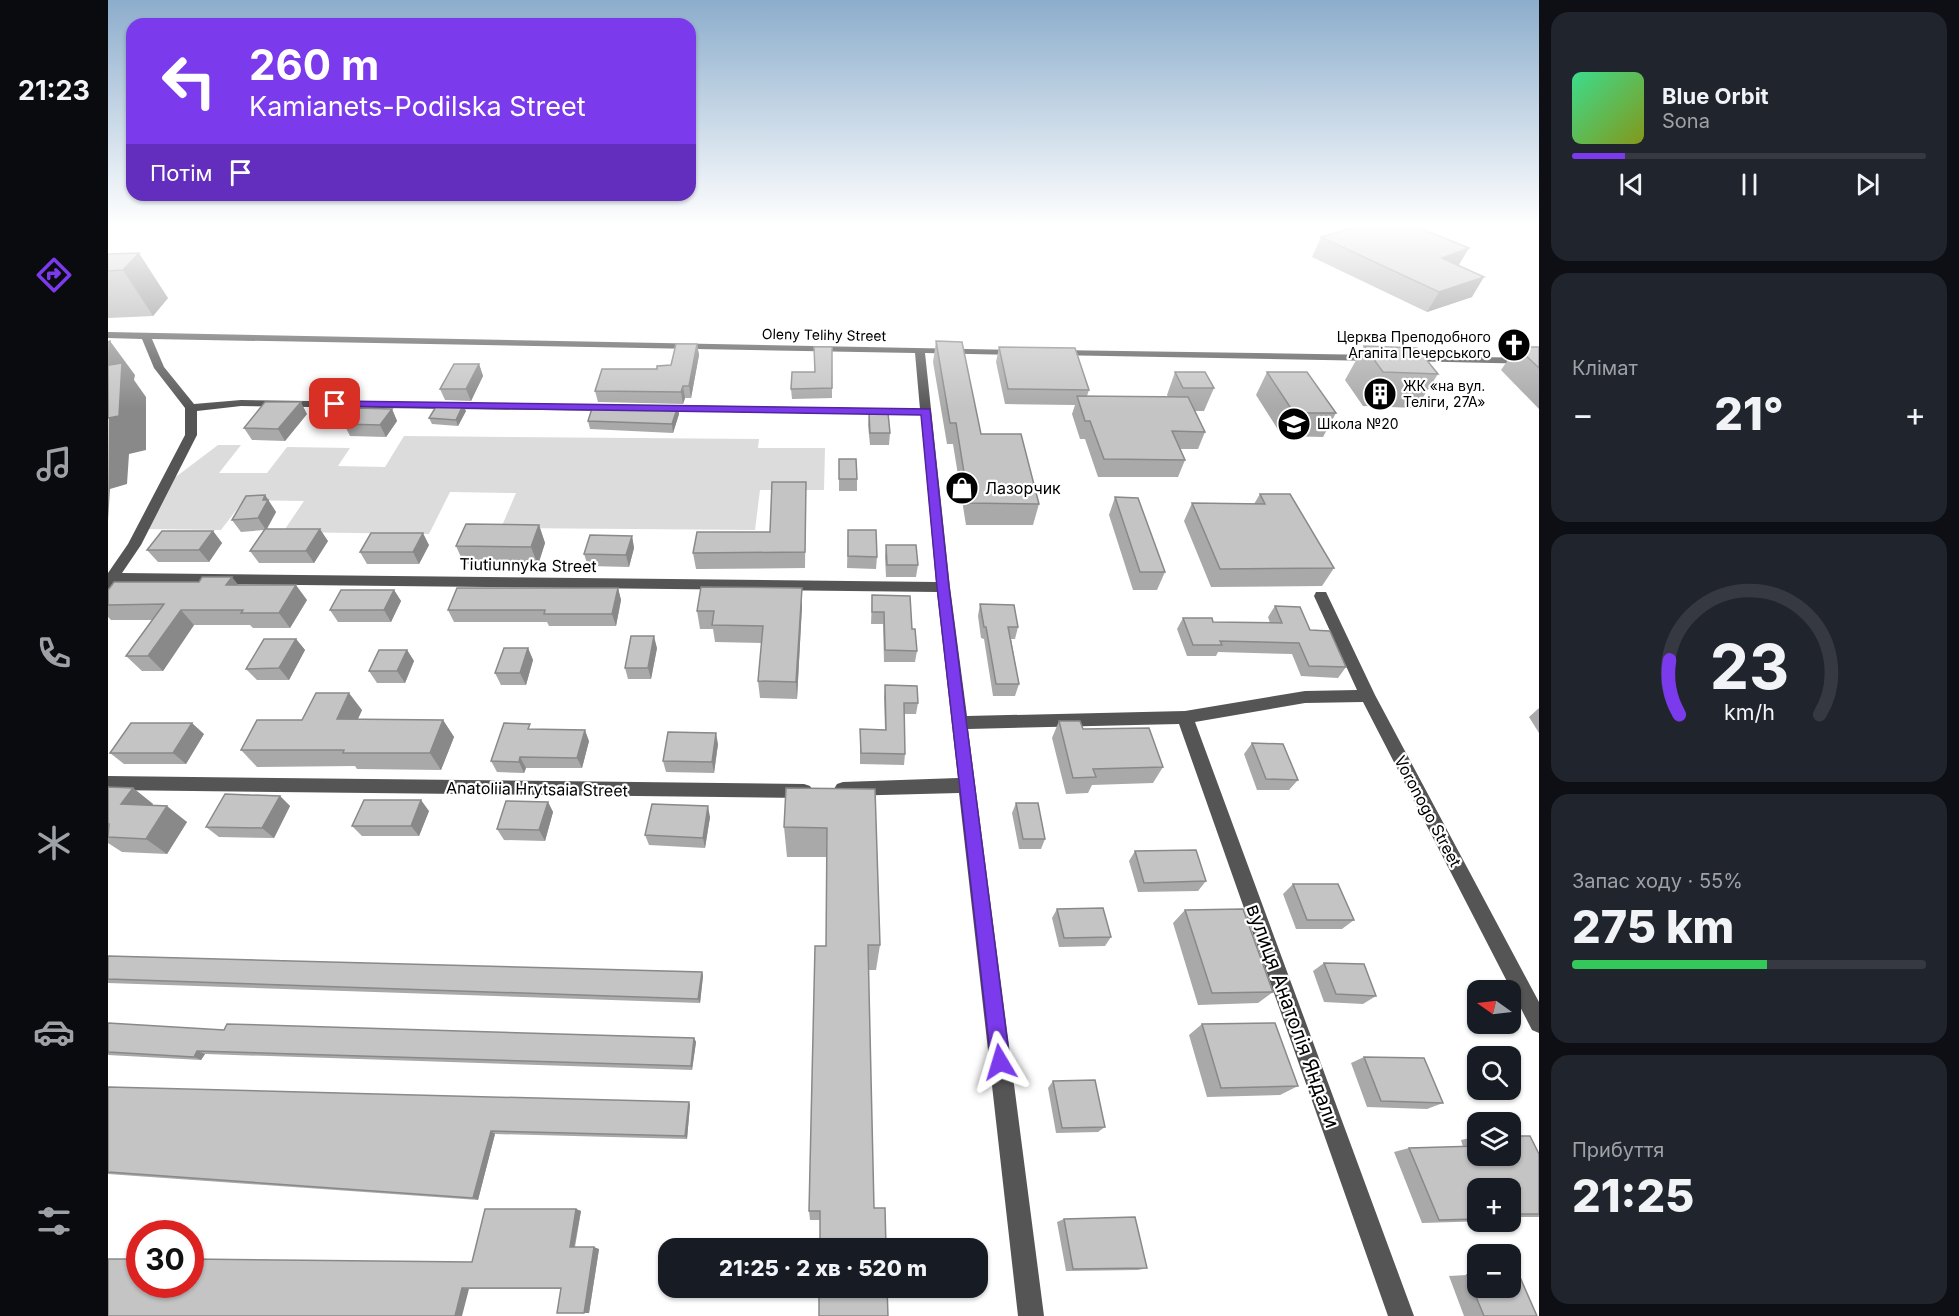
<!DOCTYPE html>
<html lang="uk">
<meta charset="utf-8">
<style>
:root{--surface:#171b24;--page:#20242c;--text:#f1f3f6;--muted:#9ea1a6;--line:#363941;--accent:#7c3aed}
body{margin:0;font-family:Inter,sans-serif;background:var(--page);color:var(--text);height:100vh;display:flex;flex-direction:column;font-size:22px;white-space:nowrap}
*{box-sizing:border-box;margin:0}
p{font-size:20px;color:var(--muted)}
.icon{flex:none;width:33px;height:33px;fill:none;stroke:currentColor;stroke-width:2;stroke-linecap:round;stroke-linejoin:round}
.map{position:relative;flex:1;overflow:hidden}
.sheet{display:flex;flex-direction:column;gap:12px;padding:12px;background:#0d0f14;width:420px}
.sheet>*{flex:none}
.top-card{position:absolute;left:18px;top:18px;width:570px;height:183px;border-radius:18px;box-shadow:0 2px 4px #0004;background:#7c3aed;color:#fff;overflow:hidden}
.needle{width:39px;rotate:284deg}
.buttons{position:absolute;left:1359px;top:980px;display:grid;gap:12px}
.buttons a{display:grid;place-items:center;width:54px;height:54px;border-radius:12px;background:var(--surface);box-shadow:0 2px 4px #0004;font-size:30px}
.speed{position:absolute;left:18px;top:1220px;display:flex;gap:12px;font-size:30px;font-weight:700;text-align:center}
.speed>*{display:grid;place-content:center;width:78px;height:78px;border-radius:50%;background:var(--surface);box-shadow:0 2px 4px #0004;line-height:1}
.speed .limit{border:9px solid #d22;background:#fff;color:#111}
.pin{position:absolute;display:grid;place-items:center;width:51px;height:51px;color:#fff;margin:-26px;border-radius:12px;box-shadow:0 3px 9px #0006}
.me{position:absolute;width:66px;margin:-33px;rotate:353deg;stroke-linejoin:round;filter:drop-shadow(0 0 4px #0008)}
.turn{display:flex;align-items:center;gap:21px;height:126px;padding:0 24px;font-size:27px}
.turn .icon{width:78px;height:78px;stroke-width:2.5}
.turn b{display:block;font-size:42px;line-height:51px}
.then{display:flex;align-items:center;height:57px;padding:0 24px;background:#0003;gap:12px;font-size:22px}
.big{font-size:45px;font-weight:800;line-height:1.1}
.sheet .widget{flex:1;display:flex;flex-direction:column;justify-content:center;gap:9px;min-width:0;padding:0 21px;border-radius:18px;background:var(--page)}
.sheet .dial{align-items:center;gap:0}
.dial svg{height:156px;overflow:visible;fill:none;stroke:var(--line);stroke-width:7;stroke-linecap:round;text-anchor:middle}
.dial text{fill:var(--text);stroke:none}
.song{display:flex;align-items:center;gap:18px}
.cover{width:72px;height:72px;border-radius:9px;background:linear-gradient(135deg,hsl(150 70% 55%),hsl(70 70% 35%))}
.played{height:6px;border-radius:3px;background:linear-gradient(90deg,var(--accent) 15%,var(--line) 15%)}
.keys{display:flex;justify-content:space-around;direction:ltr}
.heat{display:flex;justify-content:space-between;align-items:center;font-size:33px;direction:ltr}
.charge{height:9px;border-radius:4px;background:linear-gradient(90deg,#34c759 55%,var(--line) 0)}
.trip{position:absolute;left:550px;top:1238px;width:330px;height:60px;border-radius:18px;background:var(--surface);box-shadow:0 2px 4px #0004;font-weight:800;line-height:60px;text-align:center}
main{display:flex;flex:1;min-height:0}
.dock{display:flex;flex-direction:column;width:108px;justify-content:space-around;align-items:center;background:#090b0e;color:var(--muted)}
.dock .icon{width:42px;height:42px}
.dock .current{color:var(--accent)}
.dock b{font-size:27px;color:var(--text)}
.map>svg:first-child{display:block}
.green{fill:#dcdcdc}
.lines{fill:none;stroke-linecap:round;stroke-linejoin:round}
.minor{fill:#555;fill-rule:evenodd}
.wall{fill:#a9a9a9}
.shaded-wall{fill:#898989}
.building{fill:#c4c4c4;stroke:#898989;stroke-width:1.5}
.route{fill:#7c3aed;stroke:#51269a;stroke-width:1.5}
.labels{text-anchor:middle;stroke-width:4.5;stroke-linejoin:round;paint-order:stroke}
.far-street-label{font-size:14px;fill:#000;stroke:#fff}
.far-poi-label{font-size:14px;fill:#000;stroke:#fff;text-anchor:start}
.poi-label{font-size:16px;fill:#000;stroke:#fff;text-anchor:start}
.street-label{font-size:16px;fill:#000;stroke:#fff}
.near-street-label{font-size:20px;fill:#000;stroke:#fff}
</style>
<main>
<nav class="dock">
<b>21:23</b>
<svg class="icon current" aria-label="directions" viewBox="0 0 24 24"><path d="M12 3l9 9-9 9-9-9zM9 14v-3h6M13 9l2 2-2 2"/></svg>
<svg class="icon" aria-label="music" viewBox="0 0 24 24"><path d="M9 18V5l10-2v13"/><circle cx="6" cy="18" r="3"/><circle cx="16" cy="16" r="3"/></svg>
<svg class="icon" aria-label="phone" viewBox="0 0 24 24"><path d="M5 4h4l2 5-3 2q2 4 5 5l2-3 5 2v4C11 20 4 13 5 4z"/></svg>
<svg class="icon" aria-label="climate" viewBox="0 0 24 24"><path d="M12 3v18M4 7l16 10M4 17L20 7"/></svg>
<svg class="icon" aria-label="car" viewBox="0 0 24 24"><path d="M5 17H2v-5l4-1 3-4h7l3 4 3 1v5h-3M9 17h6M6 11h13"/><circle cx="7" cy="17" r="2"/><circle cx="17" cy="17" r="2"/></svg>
<svg class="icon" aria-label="filters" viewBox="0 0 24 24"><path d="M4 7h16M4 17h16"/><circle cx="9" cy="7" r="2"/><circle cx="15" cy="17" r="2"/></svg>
</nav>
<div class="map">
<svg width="1431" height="1316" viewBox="0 0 1431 1316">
<rect width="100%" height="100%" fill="#fff"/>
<path class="green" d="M296 436 651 439 650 448H717L716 490H652L647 530 393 528 408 493 342 492 321 534 175 532 196 501 136 500 113 530 38 529 65 479 110 445H133L111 473H159L179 447 242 448 230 466 277 467Z"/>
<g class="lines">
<path class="minor" d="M0 332 913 350 914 352 909 355 817 353 842 587 859 716 1077 711 1197 691 1249 690 1206 596 1208 592H1218L1267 695 1431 1002V1033L1424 1030 1255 702 1197 703 1087 722 1306 1316H1280L1071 724 860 729 936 1316H910L851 793 735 796 729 794 726 789 729 784 735 782 850 778 829 592 8 583 5 587 0 589V573L20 544 77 435V408L46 368 34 339 0 338ZM44 339 807 353 812 409 551 405 545 408 551 411 813 415 828 582 14 573 33 545 89 435V411L133 406 503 411 509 408 503 405 133 400 86 404 56 367Z
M948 350 1269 355 1274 358 1269 361 944 355V351Z
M1299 356 1431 358V364L1295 361 1294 359Z
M0 776 696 784 702 786 705 791 702 796 696 798 0 790Z"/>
</g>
<path class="wall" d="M1213 237 1350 265 1364 297 1319 312 1204 257Z
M0 254 60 298 45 316 0 318Z
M828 341 873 434 931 504 925 525H858L845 444H839L825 362Z
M589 344 591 355 583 398H577L575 404 490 402 487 391 549 369 563 365Z
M1256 346 1330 374 1308 408 1255 406 1237 380Z
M724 347V398L684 399 683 389 706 372Z
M891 347 981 390 979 396 1060 397 1059 395 1067 372 1106 388 1096 411H1087L1097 432 1090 449H1072L1077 460 1070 477H990L977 439H972L964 414 967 405 897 404 888 362Z
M1409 347H1431V409L1393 370Z
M371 364 375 376 363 401 337 400 332 389Z
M1159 372 1228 413 1215 437 1174 436 1148 395Z
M570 406 571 414 565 433 482 429 480 421Z
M284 409 289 421 278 437 242 436 236 424Z
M358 411 350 426 324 424 321 418Z
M761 413 782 433 781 445H762L760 425Z
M199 414 177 441 144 440 136 428Z
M731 459 749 479V491H731Z
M698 482 697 568 588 569 585 553 662 532Z
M1152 494 1226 568 1214 586 1103 587 1076 521 1084 503 1146 504Z
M157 495 168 512 159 529 220 541 206 563H151L142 551 156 530 133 532 124 520Z
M1007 497 1057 572 1049 590H1025L1001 515Z
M431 525 437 543 430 565 356 564 348 546Z
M740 530 769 557 768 569 739 568Z
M105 531 114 543 101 562H50L39 550Z
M524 536 526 548 521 567 480 566 476 554Z
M321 545 311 564H259L252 552Z
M778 545 810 565 808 577H778L777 557Z
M131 585 199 600 182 628H145L142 625H86L55 671H34L18 656 45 620H3L0 617V590Z
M510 588 513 600 508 626H441L439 622H346L340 610Z
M286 590 293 601 283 622H230L222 610Z
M764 595 804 629 809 651 807 662H776L775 624H763Z
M872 604 910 627 907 639H903L911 684 907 696H885L876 639 873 638 870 616Z
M694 606 689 699 652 698 650 681 654 643 607 642 605 629H592L589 611Z
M1167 606 1202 630 1238 667 1230 678 1193 676 1184 654 1110 652 1108 656H1079L1069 629 1075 618 1105 622 1162 623 1160 617Z
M188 639 197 650 181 680H149L138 669Z
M420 648 425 660 418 685H393L387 673Z
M549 648 543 679H520L517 668Z
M299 650 306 661 297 683H269L261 671Z
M777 685 810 703 808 714H796L797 754 796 765 752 764V729L777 730 776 697Z
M1431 708V733L1421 717Z
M254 710 250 719 335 720 346 737 333 770 249 769 247 766 149 767 133 750 194 720Z
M951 721 975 729 1055 767 1045 783 984 785 980 793 958 794 944 738Z
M424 729 481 741 474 768H418L416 773 389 772 383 761Z
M96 734 78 764H16L2 753Z
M1144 743 1190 780 1181 790H1149L1136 754Z
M610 744 606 773 558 772 555 761Z
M0 787 25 788 45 804 44 805 79 822 59 854 14 852 0 843Z
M767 789 772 945 768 970H761L712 1220H702L701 1211 718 946 719 857H679L676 827Z
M172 796 182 806 166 838 111 837 98 827Z
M440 802 445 812 437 841 396 840 389 829Z
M908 803 937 839 933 849H911L904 813Z
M321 811 311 836H254L244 826Z
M602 817 597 848 541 845 537 835Z
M1027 851 1098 881 1090 891 1030 892 1021 861Z
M1185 884 1246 920 1234 929H1188L1175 894Z
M949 909 1003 937 997 946 951 947 944 918Z
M1077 910 1165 992 1150 1003 1090 1005 1065 923Z
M0 956 594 972 595 976 592 1003 0 983Z
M1216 963 1268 996 1255 1004 1216 1002 1205 971Z
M0 1023 116 1030 586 1038 588 1042 584 1070 97 1054 93 1060 0 1055Z
M1094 1024 1190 1086 1172 1095 1099 1097 1081 1035Z
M1256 1057 1335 1103 1319 1109 1259 1107 1243 1063Z
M945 1081 997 1127 990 1132 948 1133 940 1088Z
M0 1087 582 1105 579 1139 387 1134 370 1200 0 1174Z
M1370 1136V1155L1431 1154V1217H1402V1188H1370V1221H1380L1314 1223 1286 1152 1301 1148 1355 1147 1353 1140Z
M468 1209 473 1211 467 1247 491 1249 481 1313H449L453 1289H361L0 1316 364 1262Z
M956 1219 1039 1268 1030 1270 958 1271 949 1222Z
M1359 1275 1429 1316H1356L1341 1276Z"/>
<path class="shaded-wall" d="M1361 248 1349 268 1334 258Z
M31 253 60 298 45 316 15 270Z
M1376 277 1364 297 1319 312 1331 292Z
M2 341 27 375 26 380 38 397V450L21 454 19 484 2 489 0 521 1 365Z
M589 344 591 355 583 398 581 386Z
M371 364 375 376 363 401 358 389Z
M575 386 577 398 575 404 573 392Z
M193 402 199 414 177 441 170 429Z
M355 405 358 411 350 426 348 420Z
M570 406 571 414 565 433 564 424Z
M284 409 289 421 278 437 272 425Z
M157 495 168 512 158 530 150 518 155 500Z
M431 525 437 543 430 565 423 547Z
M212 529 220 541 206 563 198 551Z
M105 531 114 543 101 562 91 550Z
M315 533 321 545 311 564 305 552Z
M524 536 526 548 521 567 518 555Z
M124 577 136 592 118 585Z
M188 585 199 600 182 628 171 613Z
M510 588 513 600 508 626 504 614Z
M694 588V606L689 699 688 682Z
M286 590 293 601 283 622 276 610Z
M73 610 86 625 55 671 40 656Z
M546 636 549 648 543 679 540 668Z
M188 639 197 650 181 680 171 668Z
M420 648 425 660 418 685 412 673Z
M299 650 306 661 297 683 289 671Z
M241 693 254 710 242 736 229 719Z
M335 720 346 737 333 770 322 753Z
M84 723 96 734 78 764 65 753Z
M477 730 481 741 474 768 469 758Z
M608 733 610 744 606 773 604 762Z
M412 757 418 768 416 773 411 762Z
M25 788 45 804 34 820 13 804Z
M172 796 182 806 166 838 154 828Z
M313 800 321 811 311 836 303 826Z
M440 802 445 812 437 841 431 830Z
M59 806 79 822 59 854 38 839Z
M600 806 602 817 597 848 595 838Z
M594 972 595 976 592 1003 590 999Z
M586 1038 588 1042 584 1070 583 1066Z
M89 1051 97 1054 93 1060 86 1057Z
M581 1102 582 1105 579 1139 577 1136Z
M383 1131 387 1134 370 1200 365 1198Z
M468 1209 473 1211 466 1248 462 1247Z
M486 1247 491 1249 481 1313H476Z
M354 1288 361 1289 354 1316H347Z"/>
<path class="building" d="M1255 225H1304L1361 248 1334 258 1376 277 1331 292 1213 237Z
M31 253 15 270 0 271V254Z
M2 341 1 365 14 363 11 416 0 418V342Z
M828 341 854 342 873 434H913L931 504 861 503 848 423H842Z
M568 344H589L581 386H575L573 392 487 391 494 369H549V366L563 365Z
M1256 346 1309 348 1330 374 1275 372Z
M706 347H724V388L683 389 684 372H707Z
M891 347 967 348 981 390 900 389Z
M1409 347H1431V368Z
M346 364H371L358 389H332Z
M1067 372H1097L1106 388H1075Z
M1159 372H1199L1228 413H1186Z
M969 396 1080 397 1097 432 1064 431 1077 460 996 459 982 421H977Z
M157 402H193L170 429 136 428Z
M329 405H355L348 420 321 418Z
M485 405 570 406 564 424 480 421Z
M248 408 284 409 272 425 236 424Z
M761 413H780L782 433H762Z
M731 459H748L749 479H731Z
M664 482H698L697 552 585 553 589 532H662Z
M1152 494H1182L1226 568 1112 569 1084 503 1157 504Z
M157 495 155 500H160L150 518 124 520 138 496Z
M1007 497 1030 498 1057 572H1032Z
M358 524 431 525 423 547 348 546Z
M157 529H212L198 551H142Z
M740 530H768L769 557 740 556Z
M54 531H105L91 550H39Z
M263 533H315L305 552H252Z
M482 535 524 536 518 555 476 554Z
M778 545H808L810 565H779Z
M94 577H124L118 585H188L171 613H133L135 610H73L40 656H18L56 604 0 605V590L6 582H91Z
M593 587 694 588 688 682 650 681 655 626 604 625 606 611H589Z
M349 588H510L504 614H436L437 610H340Z
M233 590H286L276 610H222Z
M764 595 802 596 804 629H807L809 651 777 650 776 612H764Z
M872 604 906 605 910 627H900L911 684H888L878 627H876Z
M1167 606 1192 607 1202 630 1222 631 1238 667 1201 666 1191 643 1112 641 1114 645H1085L1075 618H1104L1105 622 1174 623Z
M523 636H546L540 668H517Z
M156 639H188L171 668 138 669Z
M396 648H420L412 673H387Z
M271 650H299L289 671H261Z
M777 685 809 686 810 703H796L797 754 753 753 752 729 778 730Z
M208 693H241L229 719 335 720 322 753H235L236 750H133L149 720H194Z
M951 721H972L975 729 1041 728 1055 767 985 769 988 777 965 778Z
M23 723H84L65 753H2Z
M396 723 422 724 420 729 477 730 469 758 412 757 411 762 383 761Z
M560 732 608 733 604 762 555 761Z
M1144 743 1175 744 1190 780 1158 779Z
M0 787 25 788 13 804 59 806 38 839 0 837 1 824H0Z
M678 788 767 789 772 945H760L766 1208H777L778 1248H712V1211H701L707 946H718L719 828 676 827Z
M117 794 172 796 154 828 98 827Z
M256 800H313L303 826H244Z
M398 801 440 802 431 830 389 829Z
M908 803H930L937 839H915Z
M544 804 600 806 595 838 537 835Z
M1088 850 1098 881 1036 883 1027 851Z
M1185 884H1230L1246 920H1199Z
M995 908 1003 937 956 938 949 909Z
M1135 909 1165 992 1104 993 1077 910Z
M0 956 594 972 590 999 0 979Z
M1216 963 1256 964 1268 996 1228 994Z
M0 1023 116 1030 119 1024 586 1038 583 1066 89 1051 86 1057 0 1052Z
M1167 1023 1190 1086 1113 1088 1094 1024Z
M1256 1057 1316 1058 1335 1103 1273 1101Z
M987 1080 997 1127 954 1128 945 1081Z
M0 1087 581 1102 577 1136 383 1131 365 1198 0 1172Z
M1402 1136H1422L1431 1154V1214H1402V1188H1370V1219L1331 1220 1301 1148 1370 1146V1155H1402Z
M377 1209H468L462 1247H486L476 1313H449L453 1288H354L347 1316H0V1259H32V1284H82V1259L364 1262Z
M1027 1217 1039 1268 965 1269 956 1219Z
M1359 1275H1370V1287H1402V1275H1411L1429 1316H1376Z
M711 1287H779L780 1316H711Z"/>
<linearGradient id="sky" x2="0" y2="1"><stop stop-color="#8cadcc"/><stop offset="0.55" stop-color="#fff"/><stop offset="1" stop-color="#fff" stop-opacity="0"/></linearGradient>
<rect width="1431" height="409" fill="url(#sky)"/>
<path class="route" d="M227 401 822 409 841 587 902 1062 899 1069 892 1072 885 1069 883 1062 829 587 813 415 224 406 222 404Z"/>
<defs>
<g id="church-disc" transform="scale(1.725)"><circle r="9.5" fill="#000" stroke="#fff"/><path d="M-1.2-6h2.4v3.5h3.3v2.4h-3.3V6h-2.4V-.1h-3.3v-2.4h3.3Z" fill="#fff"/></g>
<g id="building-disc" transform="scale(1.725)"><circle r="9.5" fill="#000" stroke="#fff"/><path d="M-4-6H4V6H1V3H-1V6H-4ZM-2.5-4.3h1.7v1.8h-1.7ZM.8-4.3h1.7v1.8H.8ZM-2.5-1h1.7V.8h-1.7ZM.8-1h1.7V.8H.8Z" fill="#fff"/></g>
<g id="school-disc" transform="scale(1.725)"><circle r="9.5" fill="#000" stroke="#fff"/><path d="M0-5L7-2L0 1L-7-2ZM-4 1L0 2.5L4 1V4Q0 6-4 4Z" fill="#fff"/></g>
<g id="shop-disc" transform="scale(1.725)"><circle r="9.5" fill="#000" stroke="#fff"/><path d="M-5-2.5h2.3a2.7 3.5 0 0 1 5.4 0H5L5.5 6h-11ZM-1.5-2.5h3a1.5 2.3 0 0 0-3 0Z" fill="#fff"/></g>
</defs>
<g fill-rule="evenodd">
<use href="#church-disc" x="1406" y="345"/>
<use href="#building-disc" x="1272" y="394"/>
<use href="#school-disc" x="1186" y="424"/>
<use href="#shop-disc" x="854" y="488"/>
</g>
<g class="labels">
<g class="far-street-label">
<text transform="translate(716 335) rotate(1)" y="5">Oleny Telihy Street</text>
</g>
<g class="far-poi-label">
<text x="1383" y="342" text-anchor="end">Церква Преподобного<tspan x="1383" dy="16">Агапіта Печерського</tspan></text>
<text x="1295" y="391">ЖК «на вул.<tspan x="1295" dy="16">Теліги, 27А»</tspan></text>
<text x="1209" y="429">Школа №20</text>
</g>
<g class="poi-label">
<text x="877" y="494">Лазорчик</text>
</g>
<g class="street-label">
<text transform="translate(420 565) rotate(1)" y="6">Tiutiunnyka Street</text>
<text transform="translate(429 789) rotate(1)" y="6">Anatoliia Hrytsaia Street</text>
<text transform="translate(1320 811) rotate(62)" y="6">Voronogo Street</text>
</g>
<g class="near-street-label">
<text transform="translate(1185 1016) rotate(70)" y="7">вулиця Анатолія Яндали</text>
</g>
</g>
</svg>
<div class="buttons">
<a><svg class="needle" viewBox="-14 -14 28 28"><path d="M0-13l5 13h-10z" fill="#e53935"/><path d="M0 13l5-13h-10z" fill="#9ea1a6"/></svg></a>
<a><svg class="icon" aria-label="search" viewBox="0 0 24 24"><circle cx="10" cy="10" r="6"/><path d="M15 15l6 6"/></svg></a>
<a><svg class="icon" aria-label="layers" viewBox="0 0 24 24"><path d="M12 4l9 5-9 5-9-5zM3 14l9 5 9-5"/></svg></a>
<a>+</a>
<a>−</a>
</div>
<div class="speed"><div class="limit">30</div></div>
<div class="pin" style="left:227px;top:404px;background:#d93025"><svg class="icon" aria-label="arrive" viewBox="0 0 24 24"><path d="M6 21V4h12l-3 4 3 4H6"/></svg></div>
<svg class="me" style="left:892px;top:1062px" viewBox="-20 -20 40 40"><path d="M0-17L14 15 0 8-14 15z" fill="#7c3aed" stroke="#fff" stroke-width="4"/></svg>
<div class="trip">21:25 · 2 хв · 520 m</div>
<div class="top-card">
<div class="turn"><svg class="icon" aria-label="left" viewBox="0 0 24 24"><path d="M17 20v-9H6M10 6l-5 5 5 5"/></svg><div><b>260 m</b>Kamianets-Podilska Street</div></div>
<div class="then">Потім<svg class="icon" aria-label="arrive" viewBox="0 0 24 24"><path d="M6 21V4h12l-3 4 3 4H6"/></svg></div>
</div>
</div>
<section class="sheet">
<div class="widget">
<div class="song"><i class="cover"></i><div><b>Blue Orbit</b><p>Sona</p></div></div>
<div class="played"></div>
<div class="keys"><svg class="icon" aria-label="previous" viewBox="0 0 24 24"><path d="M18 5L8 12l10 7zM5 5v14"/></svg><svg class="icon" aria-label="pause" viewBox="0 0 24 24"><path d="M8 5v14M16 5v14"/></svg><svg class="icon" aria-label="next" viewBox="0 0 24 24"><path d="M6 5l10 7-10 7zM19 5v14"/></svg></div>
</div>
<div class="widget"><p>Клімат</p>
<div class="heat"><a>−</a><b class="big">21°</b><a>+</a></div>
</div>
<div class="widget dial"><svg viewBox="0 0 100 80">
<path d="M14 69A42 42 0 1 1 86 69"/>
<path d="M14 69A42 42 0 0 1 9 41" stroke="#7c3aed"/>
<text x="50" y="56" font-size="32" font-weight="700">23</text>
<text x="50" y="72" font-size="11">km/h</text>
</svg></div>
<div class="widget"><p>Запас ходу · 55%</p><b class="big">275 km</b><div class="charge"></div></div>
<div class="widget"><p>Прибуття</p><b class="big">21:25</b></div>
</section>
</main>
